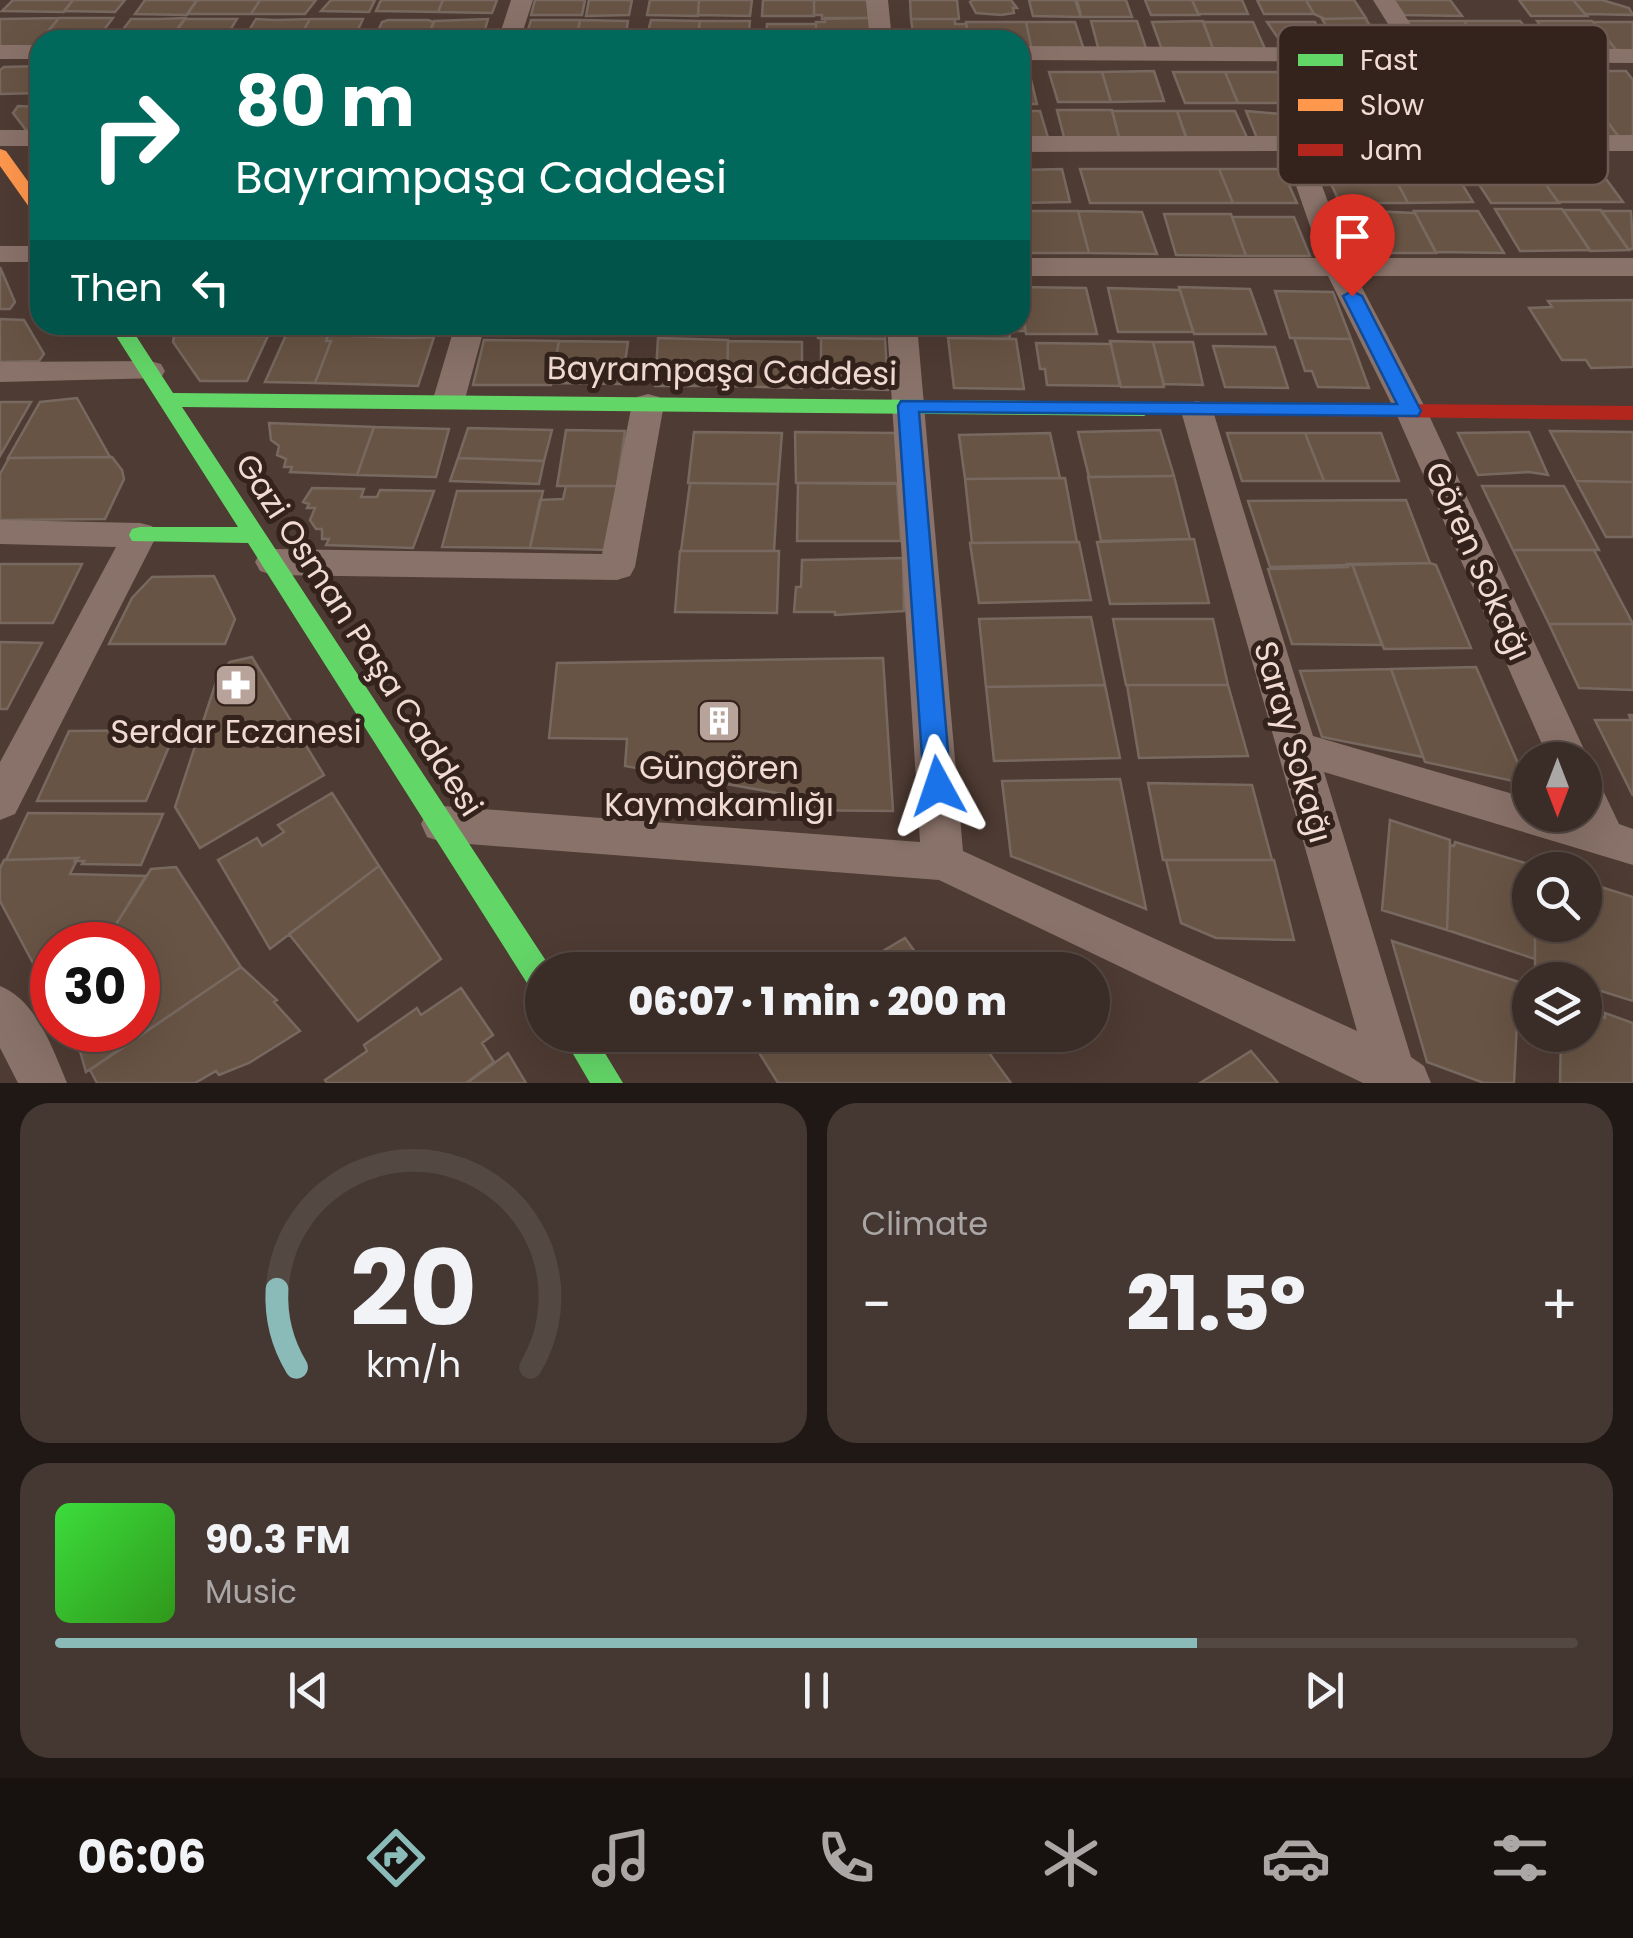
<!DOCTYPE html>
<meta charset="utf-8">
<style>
:root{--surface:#3a2c26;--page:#453832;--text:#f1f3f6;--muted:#aba7a7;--line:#544843;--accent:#8bbbb9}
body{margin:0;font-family:Poppins,sans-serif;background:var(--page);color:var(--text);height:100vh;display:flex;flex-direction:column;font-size:38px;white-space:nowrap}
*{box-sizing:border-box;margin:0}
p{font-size:32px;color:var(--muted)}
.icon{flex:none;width:55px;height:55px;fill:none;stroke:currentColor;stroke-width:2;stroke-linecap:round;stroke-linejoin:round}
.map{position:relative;height:1083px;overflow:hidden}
.details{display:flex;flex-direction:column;gap:20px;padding:20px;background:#201815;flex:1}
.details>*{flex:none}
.top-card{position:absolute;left:30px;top:30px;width:1000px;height:305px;border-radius:30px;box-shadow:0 10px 40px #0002,0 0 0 2px var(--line);background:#00695c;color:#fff;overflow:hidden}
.needle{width:65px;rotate:180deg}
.fabs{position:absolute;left:1512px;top:742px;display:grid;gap:20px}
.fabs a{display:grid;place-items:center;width:90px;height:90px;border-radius:50%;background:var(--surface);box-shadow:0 10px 40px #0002,0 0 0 2px var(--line);font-size:50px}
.speed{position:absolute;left:30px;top:922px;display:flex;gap:20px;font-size:50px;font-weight:700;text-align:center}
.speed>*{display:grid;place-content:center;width:130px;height:130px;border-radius:50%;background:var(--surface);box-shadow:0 10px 40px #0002,0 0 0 2px var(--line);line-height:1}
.speed .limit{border:15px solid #d22;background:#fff;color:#111}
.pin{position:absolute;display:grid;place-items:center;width:85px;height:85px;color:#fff;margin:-102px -42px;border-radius:50% 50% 50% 0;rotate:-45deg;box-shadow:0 0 10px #0007}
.pin .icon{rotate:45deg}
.me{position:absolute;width:110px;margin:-55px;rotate:355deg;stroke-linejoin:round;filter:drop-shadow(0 0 8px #0008)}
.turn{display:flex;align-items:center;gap:35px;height:210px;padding:0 40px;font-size:45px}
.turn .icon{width:130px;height:130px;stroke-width:2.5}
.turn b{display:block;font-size:70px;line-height:85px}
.then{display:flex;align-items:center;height:95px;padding:0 40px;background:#0003;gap:20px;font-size:38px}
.big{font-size:75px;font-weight:800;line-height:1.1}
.details .widget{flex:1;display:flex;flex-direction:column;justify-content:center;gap:15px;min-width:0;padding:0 35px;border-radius:30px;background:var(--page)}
.details .dial{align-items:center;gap:0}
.dial svg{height:260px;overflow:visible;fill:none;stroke:var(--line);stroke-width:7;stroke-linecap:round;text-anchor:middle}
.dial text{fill:var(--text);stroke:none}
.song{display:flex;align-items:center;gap:30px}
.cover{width:120px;height:120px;border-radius:15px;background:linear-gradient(135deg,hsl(120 70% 55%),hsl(110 70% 35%))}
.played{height:10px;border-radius:5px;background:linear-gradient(90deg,var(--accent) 75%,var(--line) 75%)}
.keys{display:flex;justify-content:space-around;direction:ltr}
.heat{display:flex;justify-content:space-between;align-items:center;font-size:55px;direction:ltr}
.details .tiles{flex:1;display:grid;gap:20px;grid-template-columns:1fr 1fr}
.widget:last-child{grid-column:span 2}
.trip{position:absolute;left:525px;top:952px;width:585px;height:100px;border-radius:50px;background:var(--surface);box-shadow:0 10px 40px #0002,0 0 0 2px var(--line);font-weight:800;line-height:100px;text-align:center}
.menu{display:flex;height:160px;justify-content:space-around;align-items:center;background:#17120f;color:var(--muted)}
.menu .icon{width:70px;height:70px}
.menu .selected{color:var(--accent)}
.menu b{font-size:45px;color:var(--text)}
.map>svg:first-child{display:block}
.building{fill:#685444;stroke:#776960;stroke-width:2.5}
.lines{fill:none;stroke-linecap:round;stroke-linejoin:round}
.street{fill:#897269;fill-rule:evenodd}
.fast{fill:#63d668;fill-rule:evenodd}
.slow{fill:#ff974d;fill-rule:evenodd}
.jam{fill:#b3261e;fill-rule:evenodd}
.route{fill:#1a73e8;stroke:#114b97;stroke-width:2.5}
.labels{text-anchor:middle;stroke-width:10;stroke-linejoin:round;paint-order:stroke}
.street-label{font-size:32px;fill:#f1dbd2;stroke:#33231c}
.poi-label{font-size:32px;fill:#f1dbd2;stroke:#33231c}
.key{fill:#33231c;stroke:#6c5a53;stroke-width:2.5}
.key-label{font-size:28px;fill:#f1dbd2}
</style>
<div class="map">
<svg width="1633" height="1083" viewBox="0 0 1633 1083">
<rect width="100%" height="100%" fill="#4e3b33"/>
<path class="building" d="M13 0H73L64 12 2 11Z
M73 0H125L115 12 64 11Z
M145 0H197L187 15 135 14Z
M197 0H260L251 14H187Z
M260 0H316L305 14H251Z
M331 0H375L369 12 321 11Z
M381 0H443L438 12 376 11Z
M443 0H497L492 13 438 12Z
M535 0H585L582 15H531Z
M589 0H632L629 15 586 16Z
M650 0H699L698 16 647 15Z
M699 0H752L750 16 698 15Z
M763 0H814V16H762Z
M814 0H867L869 18 822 19V15H814Z
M910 0H957L959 19H911Z
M973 0H1011L1017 8H1013L1014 13 1001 15 976 13 970 2Z
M1029 0H1075L1081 17 1033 16Z
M1077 0H1126L1132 17H1081Z
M1145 0H1192L1199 15H1151Z
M1192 0H1242L1248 14H1198Z
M1257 0H1306L1314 14H1264Z
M1306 0H1354L1366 18 1325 19 1314 14Z
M1394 0H1450L1462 16 1404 15Z
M1519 0H1573L1587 16H1531Z
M1573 0H1602L1629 8 1633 15 1585 14Z
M59 18H113L96 40H41Z
M59 18 35 47H0V19Z
M825 18H869L872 40H816V22H825Z
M1365 18 1386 49 1340 50 1322 19Z
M131 19H159L185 18 170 40H115Z
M185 19H237L224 40H170Z
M256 19 275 20 310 19 298 40H243Z
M310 19H363L353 40H298Z
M488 19 482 40H426L434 21Z
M911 19H955V24H966L969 40H914Z
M388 20H428L434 22 426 40H374L382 22Z
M531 20H580L576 40H525Z
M580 20 628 21 625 40H576Z
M651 20 700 21 697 40H646Z
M700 21H750L748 40H697Z
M1091 21H1137L1147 51H1099Z
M1203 21 1214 51 1162 50 1152 22Z
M1406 21H1464L1485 49 1428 51Z
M1464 21H1520L1544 50 1486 51Z
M1537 21H1592L1618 52 1559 50Z
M966 22H1026L1032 50H1020V40H969Z
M1026 22H1075L1084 50H1032Z
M1203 22H1253L1266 51H1214Z
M1267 22H1315L1327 50 1287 51Z
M1593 22H1633V51H1617Z
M767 24H816V40H766Z
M40 66V93L0 94V70L4 67Z
M1154 71 1164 101 1111 102 1102 72Z
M1568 71H1626L1633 80V141H1622Z
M1020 72H1029L1037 104H1020Z
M1049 72H1102L1111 102H1058Z
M1173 72H1225L1238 103H1185Z
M1225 72H1277L1291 103H1238Z
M1516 73H1570L1596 114H1602L1621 140H1567Z
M18 106 40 107V134H29L13 113Z
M1057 110H1112L1120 141H1065Z
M1020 111H1040L1049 141H1020Z
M1112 111H1177L1187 141H1120Z
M1177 111H1235L1249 142H1188Z
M1246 111 1293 115 1296 122H1304L1312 140 1258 141Z
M1534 168 1559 203H1491L1469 169Z
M1598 168 1623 202H1558L1535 169Z
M1062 169 1070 202 1020 203V170Z
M1080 169H1219L1233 203H1090Z
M1219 169H1282L1297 203H1233Z
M1324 169H1390L1408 203H1340Z
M1390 169H1453L1473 202 1408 203Z
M1495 209H1562L1590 250 1520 251Z
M1563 210H1601L1629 250 1590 251Z
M1020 211H1078L1089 253H1024Z
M1078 211 1142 212 1157 254 1089 253Z
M1371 211 1415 213 1436 253H1369L1349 213Z
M1414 211H1478L1504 253 1436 252Z
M1601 211H1631L1633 249H1628Z
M1164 214H1231L1246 256 1176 255Z
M1232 217H1294L1310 256H1246Z
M0 267 15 302 10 309H0Z
M1020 287 1086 288 1097 334H1026Z
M1179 287 1250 289 1266 334H1194Z
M1108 288 1180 290 1193 332H1118Z
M1275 291 1333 292 1351 339 1290 338Z
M1633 300V367L1591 368 1586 360H1562L1529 308 1552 307 1548 301Z
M1020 302 1025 331H1009L1010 339 948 338 947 325H1020Z
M0 319 24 320 44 354 39 361 0 362Z
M488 325H561L560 330 487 329Z
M561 325H632L631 330H560Z
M659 325H728V331L659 329Z
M728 325H799V331H728Z
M818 325H885V339L818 338Z
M286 335H328L326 341H331L315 383 265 382Z
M328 335 410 338 434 337 418 386 315 383 331 341H326Z
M174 336H268L247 381H200L173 342Z
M658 338 728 340 727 386H655Z
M821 338 885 339 888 390 821 388Z
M948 338 1016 339 1024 389 954 388Z
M1294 338 1351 339 1369 388 1318 387 1312 371H1305Z
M484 340 559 341 551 385H473Z
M559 341 628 342 622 384 551 383Z
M728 341 802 342V388L727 386Z
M1110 341 1153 342 1164 387H1121Z
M1153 342H1193L1203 385 1164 384Z
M1036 343 1111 344 1120 386 1047 385 1045 369H1040Z
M1213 346 1275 347 1288 388 1225 387Z
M77 398 110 457 8 458 40 402Z
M0 402H31L0 456Z
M269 423 374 427 357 475 290 472 292 467H284L286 459 277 455 279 446 271 440Z
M374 427 449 429 436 477 357 475Z
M468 428 552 430 544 461 458 458Z
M566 430 625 431 617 486H557Z
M1160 430 1174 476 1089 477 1078 432Z
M1550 431 1633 432V482L1576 481Z
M694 432 782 433 778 484 688 483Z
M795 432 895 433 899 484 796 483Z
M1529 432 1548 475 1529 472 1478 475 1458 433Z
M1050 433 1060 478 965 479 959 435Z
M1227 433H1305L1324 481H1242Z
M1305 433H1381L1399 481H1324Z
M112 457 122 470 124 479 105 519 0 520V474L9 458Z
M458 458 544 461 539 484 450 481Z
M1174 476 1190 539 1101 541 1088 477Z
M1065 478 1077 542 972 543 965 479Z
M1576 481 1633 482V537H1606Z
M690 483 778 484 774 551H681Z
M798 483H897L901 541H797Z
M566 486H617L609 550 530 548 540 500 563 499Z
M1482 486H1564L1599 550H1513Z
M312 488 364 489 361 497H377L380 490 434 491 413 548 326 545 329 539H322V529H316L310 520 315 508H307L309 504 303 502Z
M457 491H543L530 548 442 547Z
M1406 500 1430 563 1270 567 1248 501Z
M1194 539 1209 603 1110 604 1097 542Z
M1079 542 1091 600 979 603 970 543Z
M1513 550H1594L1633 624H1549Z
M680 551H779L777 613 675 612Z
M903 558 904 611 835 615V612H794L796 587H801L802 560Z
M1430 563 1436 565 1471 648 1384 649 1352 564Z
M0 564H82L53 623H0Z
M1347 564H1352L1382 645 1292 644 1268 569 1348 567Z
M214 576 235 619 225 644H109L132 598 152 577Z
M1091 617 1105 685 986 687 979 619Z
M1113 619H1213L1228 685H1126Z
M1549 624H1633V690L1579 688Z
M0 642 42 643 7 709H0Z
M252 657 324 775 200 848 175 807 219 673 230 662Z
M883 658 893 811 785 810 783 794 625 766 627 739 549 738 557 663Z
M1476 667 1527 784 1425 762 1391 669Z
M1391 669 1423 757 1322 737 1300 671Z
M1105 685 1120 758 994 761 986 687Z
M1127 685H1228L1248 756 1139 758Z
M1629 715H1633V796L1595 720H1631Z
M176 730 146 801H37L69 731Z
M1120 779 1146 909 1011 856 1002 781Z
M1148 783 1252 785 1272 860H1163Z
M332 793 379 866 270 949 218 860 257 838 262 846 284 832 278 825Z
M28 813 163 814 141 865 82 864 84 861H75L78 858 6 860Z
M1390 820 1450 840 1447 930 1382 910Z
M1455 842 1535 866 1530 870V925H1535V959L1447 930 1450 845 1454 846Z
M78 858 70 874 146 876 103 945H52L51 997 0 901V868L4 860Z
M1166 860H1274L1294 940 1216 938 1181 923Z
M379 866 441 959 358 1021 289 934Z
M176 867 241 967 86 1072 74 1030H138V945H103L151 869Z
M1585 882 1633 897V1001L1585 986V980H1567L1535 970V925H1585Z
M905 938 928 970H851Z
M1392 941 1519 982 1514 1083H1484L1427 1062Z
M241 967 277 1000 274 1002 300 1031 249 1063 219 1075 216 1071 195 1083H97L90 1070Z
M461 988 493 1035 482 1043 494 1062 466 1083H327L325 1080 367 1051 364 1045 417 1008 421 1015Z
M1585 1011 1605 1018V1013L1633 1023V1083H1560L1561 1035H1585Z
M748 1035H976L1011 1083H778Z
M1251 1051 1278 1083H1200Z
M508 1053 526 1083H467Z"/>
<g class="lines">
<path class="street" d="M511 0H533L520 40H498Z
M866 0H888L892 40H870Z
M1373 0H1395L1426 48 1633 49V63L1435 62 1483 136 1633 135V151H1309L1349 258H1633V276H1356L1427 411 1589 760 1585 768V760H1549L1395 411 1328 276H1020V258H1321L1284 151 1020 152V136H1457L1412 62 1020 60V46L1403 48Z
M0 45H40V59H0Z
M0 130H40V146H0Z
M0 246H40V262H0Z
M455 325H485L465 399 460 406H438L433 399Z
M887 325H917L963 851 1357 1031 1181 411 1186 404 1197 401 1208 404 1213 411 1313 736 1530 799V815H1585V779L1600 784 1619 824 1633 829V865L1324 772 1411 1057 1424 1066 1431 1083H1363L939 880 442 842 427 837 421 824 427 811 442 806 920 842Z
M150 361 161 364 165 371 161 378 0 382V362Z
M648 394 659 397 664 404 635 567 630 576 617 580 273 575 260 571 255 562 260 553 273 549 602 554 632 404 637 397Z
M0 520 140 523 152 526 157 535 15 814 0 820V762L116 547 0 544Z
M0 986C36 1000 53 1049 67 1083H18L0 1048Z"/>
<path class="fast" d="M109 325H129L173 393 1144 402 1154 409 1144 416 182 407 552 970H542V995L532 991 248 543 132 541 129 535 132 529 140 527H238Z
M562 1035H594L623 1083H590Z"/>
<path class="slow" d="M0 149 6 151 40 198V215L34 214 0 166Z"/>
<path class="jam" d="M1144 402 1633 406V420L1137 414 1134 409Z"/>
</g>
<path class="route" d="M1352 291 1362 296 1421 411 1418 416 919 412 951 786 947 794 938 797 928 794 924 786 898 406 901 401 1397 404 1343 296Z"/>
<defs>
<g id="pharmacy-square" transform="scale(2.25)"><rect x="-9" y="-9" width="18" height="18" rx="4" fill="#b8a39a" stroke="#33231c"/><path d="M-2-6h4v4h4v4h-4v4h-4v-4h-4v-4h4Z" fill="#fff"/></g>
<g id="building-square" transform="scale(2.25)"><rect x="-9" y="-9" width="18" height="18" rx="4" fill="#b8a39a" stroke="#33231c"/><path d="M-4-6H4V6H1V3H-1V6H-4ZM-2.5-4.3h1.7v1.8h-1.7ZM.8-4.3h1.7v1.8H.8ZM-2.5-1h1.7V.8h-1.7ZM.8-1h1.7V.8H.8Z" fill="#fff"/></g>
</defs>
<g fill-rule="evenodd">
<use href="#pharmacy-square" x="236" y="685"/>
<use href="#building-square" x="719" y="721"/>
</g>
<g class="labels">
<g class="street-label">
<text transform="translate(722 371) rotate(1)" y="11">Bayrampaşa Caddesi</text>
<text transform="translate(1478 561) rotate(66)" y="11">Gören Sokağı</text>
<text transform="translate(359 635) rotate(57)" y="11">Gazi Osman Paşa Caddesi</text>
<text transform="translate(1293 742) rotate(74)" y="11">Saray Sokağı</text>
</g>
<g class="poi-label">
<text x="236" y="743">Serdar Eczanesi</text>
<text x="719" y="779">Güngören<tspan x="719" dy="37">Kaymakamlığı</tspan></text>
</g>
</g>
<rect x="1278" y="25" width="330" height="160" rx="15" class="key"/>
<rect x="1298" y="54" width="45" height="12" fill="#63d668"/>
<rect x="1298" y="99" width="45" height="12" fill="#ff974d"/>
<rect x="1298" y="144" width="45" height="12" fill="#b3261e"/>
<g class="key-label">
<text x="1360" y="70">Fast</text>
<text x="1360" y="115">Slow</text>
<text x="1360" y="160">Jam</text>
</g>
</svg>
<div class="fabs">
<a><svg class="needle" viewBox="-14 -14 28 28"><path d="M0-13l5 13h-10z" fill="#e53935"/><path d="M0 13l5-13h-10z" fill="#aba7a7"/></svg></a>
<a><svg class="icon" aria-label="search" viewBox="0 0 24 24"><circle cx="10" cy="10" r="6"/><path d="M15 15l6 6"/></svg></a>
<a><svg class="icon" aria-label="layers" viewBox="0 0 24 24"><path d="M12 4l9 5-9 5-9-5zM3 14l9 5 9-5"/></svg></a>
</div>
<div class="speed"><div class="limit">30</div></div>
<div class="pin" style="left:1352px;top:296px;background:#d93025"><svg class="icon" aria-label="arrive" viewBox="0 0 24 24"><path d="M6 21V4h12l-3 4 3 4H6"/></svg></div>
<svg class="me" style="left:938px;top:786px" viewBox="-20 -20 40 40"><path d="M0-17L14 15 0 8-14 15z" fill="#1a73e8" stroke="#fff" stroke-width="4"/></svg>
<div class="trip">06:07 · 1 min · 200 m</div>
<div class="top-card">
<div class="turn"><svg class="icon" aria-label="right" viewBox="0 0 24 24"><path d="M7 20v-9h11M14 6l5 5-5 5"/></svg><div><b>80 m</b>Bayrampaşa Caddesi</div></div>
<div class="then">Then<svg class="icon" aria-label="left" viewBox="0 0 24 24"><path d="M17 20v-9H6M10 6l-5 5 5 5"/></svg></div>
</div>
</div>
<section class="details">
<div class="tiles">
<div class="widget dial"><svg viewBox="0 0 100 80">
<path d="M14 69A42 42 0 1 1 86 69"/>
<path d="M14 69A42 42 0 0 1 8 45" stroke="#8bbbb9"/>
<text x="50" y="56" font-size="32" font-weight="700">20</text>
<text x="50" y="72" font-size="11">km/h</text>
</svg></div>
<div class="widget"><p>Climate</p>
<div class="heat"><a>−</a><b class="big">21.5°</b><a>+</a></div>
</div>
<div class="widget">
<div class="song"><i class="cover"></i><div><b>90.3 FM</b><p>Music</p></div></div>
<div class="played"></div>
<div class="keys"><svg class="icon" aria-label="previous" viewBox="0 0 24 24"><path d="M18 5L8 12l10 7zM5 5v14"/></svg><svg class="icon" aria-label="pause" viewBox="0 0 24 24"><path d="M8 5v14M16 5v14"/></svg><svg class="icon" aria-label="next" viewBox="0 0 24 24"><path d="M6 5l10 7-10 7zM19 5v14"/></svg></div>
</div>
</div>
</section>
<nav class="menu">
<b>06:06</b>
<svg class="icon selected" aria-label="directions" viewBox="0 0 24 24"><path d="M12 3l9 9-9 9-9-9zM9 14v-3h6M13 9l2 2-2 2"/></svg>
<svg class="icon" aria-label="music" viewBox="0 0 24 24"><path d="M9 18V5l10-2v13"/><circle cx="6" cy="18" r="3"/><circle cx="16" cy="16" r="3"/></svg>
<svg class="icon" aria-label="phone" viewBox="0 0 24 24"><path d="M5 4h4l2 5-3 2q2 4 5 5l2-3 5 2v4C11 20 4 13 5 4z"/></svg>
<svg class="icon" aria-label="climate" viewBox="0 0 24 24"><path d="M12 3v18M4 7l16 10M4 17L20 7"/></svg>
<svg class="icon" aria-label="car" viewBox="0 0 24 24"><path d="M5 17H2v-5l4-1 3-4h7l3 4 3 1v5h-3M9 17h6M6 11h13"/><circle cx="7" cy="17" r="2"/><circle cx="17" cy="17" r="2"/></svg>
<svg class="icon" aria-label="filters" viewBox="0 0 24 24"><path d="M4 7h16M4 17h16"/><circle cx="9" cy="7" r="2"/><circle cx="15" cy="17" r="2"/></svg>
</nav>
